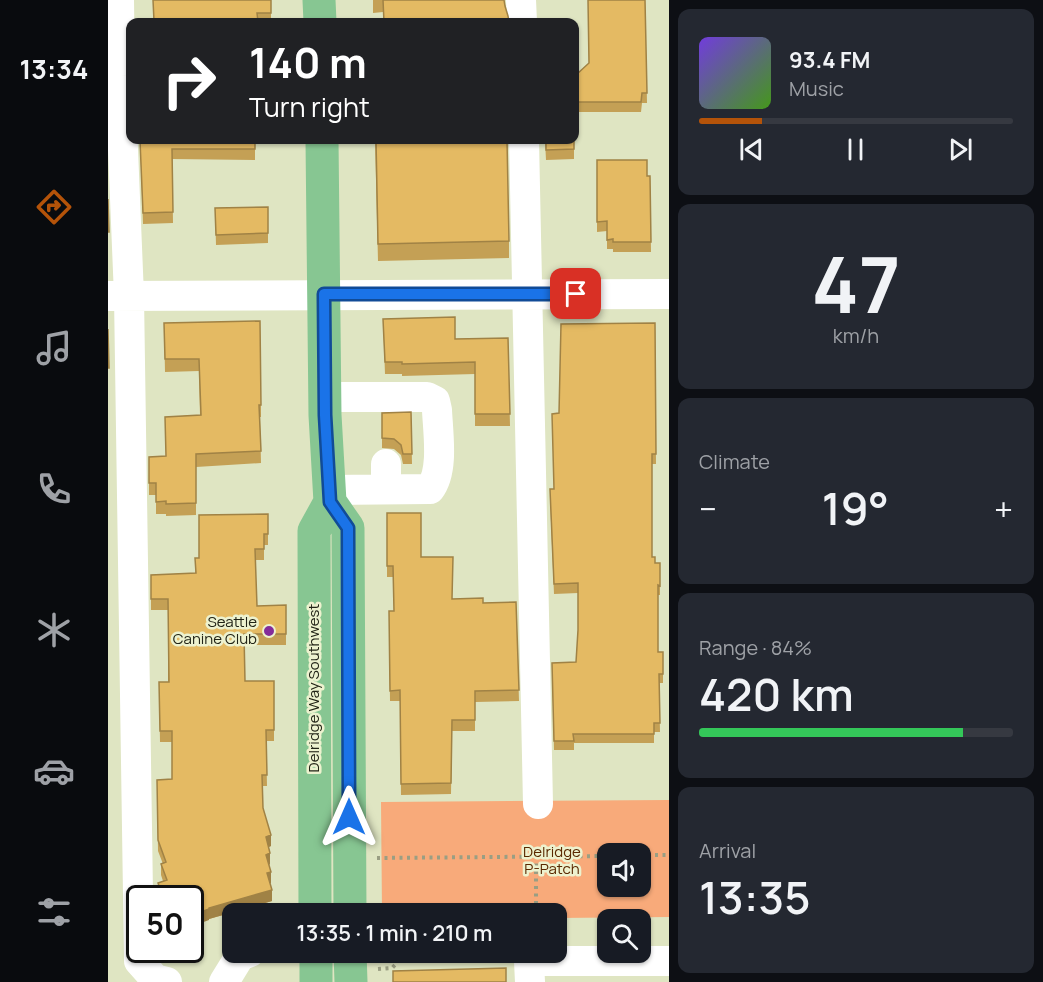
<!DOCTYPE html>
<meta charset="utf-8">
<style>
:root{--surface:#171b24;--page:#242831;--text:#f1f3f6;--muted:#9ea1a6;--line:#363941;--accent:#b45309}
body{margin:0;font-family:Manrope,sans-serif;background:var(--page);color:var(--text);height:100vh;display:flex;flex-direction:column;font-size:22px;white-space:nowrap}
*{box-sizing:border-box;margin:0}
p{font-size:20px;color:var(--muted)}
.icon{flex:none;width:33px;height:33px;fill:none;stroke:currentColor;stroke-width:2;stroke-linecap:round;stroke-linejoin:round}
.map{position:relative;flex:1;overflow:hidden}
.drawer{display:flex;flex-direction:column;gap:9px;padding:9px;background:#0d0f14;width:374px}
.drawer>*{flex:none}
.banner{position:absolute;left:18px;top:18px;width:453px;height:126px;border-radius:12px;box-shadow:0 2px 4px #0004;background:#202124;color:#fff;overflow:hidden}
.buttons{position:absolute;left:489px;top:843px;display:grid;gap:12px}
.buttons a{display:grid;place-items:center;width:54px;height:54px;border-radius:12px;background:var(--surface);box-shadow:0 2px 4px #0004;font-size:30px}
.speed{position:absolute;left:18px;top:885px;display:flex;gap:12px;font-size:30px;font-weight:700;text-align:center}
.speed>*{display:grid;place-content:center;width:78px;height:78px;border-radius:50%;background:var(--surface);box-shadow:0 2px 4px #0004;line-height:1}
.speed .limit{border:3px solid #111;border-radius:9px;background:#fff;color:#111}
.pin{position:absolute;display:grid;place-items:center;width:51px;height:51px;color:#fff;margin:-26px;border-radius:12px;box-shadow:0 3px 9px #0006}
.me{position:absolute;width:66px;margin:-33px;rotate:0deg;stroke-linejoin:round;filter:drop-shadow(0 0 4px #0008)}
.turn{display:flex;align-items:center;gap:21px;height:126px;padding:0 24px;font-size:27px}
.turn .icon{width:78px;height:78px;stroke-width:2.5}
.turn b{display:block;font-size:42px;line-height:51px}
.big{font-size:45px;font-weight:600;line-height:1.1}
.drawer .tile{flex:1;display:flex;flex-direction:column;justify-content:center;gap:9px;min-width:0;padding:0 21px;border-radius:12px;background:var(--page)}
.drawer .dial{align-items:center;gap:0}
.dial b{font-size:78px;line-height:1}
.song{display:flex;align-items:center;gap:18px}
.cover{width:72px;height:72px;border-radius:9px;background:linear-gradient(135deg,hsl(260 70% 55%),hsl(100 70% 35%))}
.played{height:6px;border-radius:3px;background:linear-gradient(90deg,var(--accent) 20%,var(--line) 20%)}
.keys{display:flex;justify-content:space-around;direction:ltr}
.heat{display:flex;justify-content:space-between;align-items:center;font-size:33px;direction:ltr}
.charge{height:9px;border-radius:4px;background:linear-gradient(90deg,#34c759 84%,var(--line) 0)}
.trip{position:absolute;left:114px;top:903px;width:345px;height:60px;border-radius:12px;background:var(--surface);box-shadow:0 2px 4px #0004;font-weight:600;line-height:60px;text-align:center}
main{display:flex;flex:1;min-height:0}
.dock{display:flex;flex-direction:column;width:108px;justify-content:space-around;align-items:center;background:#090b0e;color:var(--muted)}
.dock .icon{width:42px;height:42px}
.dock .current{color:var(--accent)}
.dock b{font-size:27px;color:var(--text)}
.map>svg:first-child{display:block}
.green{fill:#f8aa7a;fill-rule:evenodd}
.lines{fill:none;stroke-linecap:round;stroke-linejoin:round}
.path{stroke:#9a9e83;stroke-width:4;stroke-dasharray:3 4.5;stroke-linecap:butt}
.minor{stroke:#fff;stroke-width:30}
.major{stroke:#87c692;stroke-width:33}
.wall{fill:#c4a055}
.shaded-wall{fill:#a08245}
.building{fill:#e4ba63;stroke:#a08245;stroke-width:1.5}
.route-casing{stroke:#114b97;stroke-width:15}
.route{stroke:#1a73e8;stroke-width:10}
.poi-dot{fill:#832c9a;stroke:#edf2cf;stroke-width:2}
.labels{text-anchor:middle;stroke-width:5;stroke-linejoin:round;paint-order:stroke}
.poi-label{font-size:15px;fill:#212316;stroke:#edf2cf;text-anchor:end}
.street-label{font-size:15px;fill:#212316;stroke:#edf2cf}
.park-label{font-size:15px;fill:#5a2800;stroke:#edf2cf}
</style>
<main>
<nav class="dock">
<b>13:34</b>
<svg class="icon current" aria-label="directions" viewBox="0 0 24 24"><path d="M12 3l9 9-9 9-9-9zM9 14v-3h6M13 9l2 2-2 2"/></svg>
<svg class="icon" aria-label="music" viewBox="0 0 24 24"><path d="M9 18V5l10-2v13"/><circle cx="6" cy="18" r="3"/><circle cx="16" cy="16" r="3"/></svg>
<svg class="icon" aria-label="phone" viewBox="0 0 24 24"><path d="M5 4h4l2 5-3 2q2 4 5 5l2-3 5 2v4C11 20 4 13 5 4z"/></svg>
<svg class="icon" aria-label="climate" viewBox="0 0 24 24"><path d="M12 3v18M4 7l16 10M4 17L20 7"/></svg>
<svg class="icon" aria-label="car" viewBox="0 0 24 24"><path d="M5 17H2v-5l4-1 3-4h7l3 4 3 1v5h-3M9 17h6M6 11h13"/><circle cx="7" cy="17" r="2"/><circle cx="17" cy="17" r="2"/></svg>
<svg class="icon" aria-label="filters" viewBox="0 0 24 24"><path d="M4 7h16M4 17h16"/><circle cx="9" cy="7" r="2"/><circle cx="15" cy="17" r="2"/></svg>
</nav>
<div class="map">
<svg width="562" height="982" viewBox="0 0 562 982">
<rect width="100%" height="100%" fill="#dfe5c2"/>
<path class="green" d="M561 800V917L449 918 448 914 274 913 273 802ZM500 854H532V886H500Z"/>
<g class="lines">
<path class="path" d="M532 855H562
M428 856V914
M269 858 500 856
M270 969 284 968 289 963"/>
<path class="minor" d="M11 0 12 76 21 296 31 961 47 979 59 982
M413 0 414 22
M416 140 430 804
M0 296 562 294
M217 397H319L327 401 329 410C330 433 336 471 322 489L221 490
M278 464V489
M116 982 132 956 142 952
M422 982 421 961H562"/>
<path class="major" d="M211 0 212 22
M214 140 217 415 222 502 240 528 242 914
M207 914 206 531 222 502
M208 952V982
M242 952 243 982"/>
</g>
<path class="wall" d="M163 0V22H35L45 21Z
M265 0H396L275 12 265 13Z
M537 0 539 103H534L533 112H469V74L481 63Z
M32 140H154V143H147V160L64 159 65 223 35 224Z
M267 140 401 241V258L270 261Z
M437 140H466V159L438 160Z
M489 160 539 176H542L543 252H505V249H499V231L489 232Z
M160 207V243L108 245 107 208Z
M275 319 347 339 400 338 402 426H367V374L294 376V374H277Z
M56 323 153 405V417H152L153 463 88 467V515L58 516V514H48V495H41V457L58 456 57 417 92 415 91 371 57 372Z
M547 323 548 464H544V557L547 563H552V595H550V652H555V683H551L552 732H546V743H466V750H446L444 663 468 662 470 631V593L446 594 442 498 446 489 451 413Z
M303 412 304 464H295L293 455 286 449 274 448V413Z
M279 513 345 599 375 603 408 602 411 701 367 702V731H344L343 794 293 795 292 701H282L281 611H286L285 577H279Z
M160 514V545H156V560H147L149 606 178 605V645H137V681H166V741H158L159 786H154L155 808 163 846 161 847 162 864 161 865 163 883H162L164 901 101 919V920L82 898H52L50 894V883L55 881 53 875V864H55L50 851 49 780 64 779V742H52L51 682H60V610H43V575L87 573 91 558Z"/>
<path class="shaded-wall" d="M163 835V846L158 848V837Z
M162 853V864L158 866V855Z
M163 872V883L159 884V873Z
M164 890V901L101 919V920L82 927V916L101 908Z"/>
<path class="building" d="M45 0H163V13H149L150 22H35V21H46Z
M275 0H396L397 6 400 16 401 22H276Z
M480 0H537L539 93H534L533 102H469V74L481 63Z
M32 140H147V149H64L65 212 35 213Z
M268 140H399L401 241 270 244Z
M438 140H466V149L438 150Z
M489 160H539V176H542L543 242H505V239L499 240V221L489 222Z
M0 199 1 232H0Z
M160 207V233L108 235 107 208Z
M347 317V339L400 338 402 414H367V362L294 364V362H277L275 319Z
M152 321 153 405H151L153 451 88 454V503L58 504V501L48 502V483H41V457L58 456 57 417 93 415 91 359H57L56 323Z
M547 323 548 454H544V557H547V563H552V586L550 585V652H555V674H551L552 723H546V734H465L466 741H446L444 663 468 662 470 630V583L446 584 442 489H446L444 414 451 413 453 324Z
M0 329 1 368H0Z
M303 412 304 454H295L293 445 286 439 274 438V413Z
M279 513H313V557H345L344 599 375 598V603L408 602 411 690 367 691V720H344L343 783 293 784 292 690 282 691 281 611H286L285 566H279Z
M160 514V534H156V549H147L149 606 178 605V634H136L137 681H166V730H158L159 775H154L155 808 163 835 158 837 162 853 158 855 163 872 159 873 164 890 101 908V909L82 916V898H55L50 883 59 880 53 864 58 862 50 840 49 780 64 779V731H52L51 682H61L60 599H43V575L88 573 87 558H91V515Z
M398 968V982H285V971Z"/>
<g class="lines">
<g class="route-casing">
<path id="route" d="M241 817 240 528 222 502 217 415 216 294H468"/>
</g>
<use href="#route" class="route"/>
</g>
<circle class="poi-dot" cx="161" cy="631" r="6"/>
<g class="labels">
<g class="poi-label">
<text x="149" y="627">Seattle<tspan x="149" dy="17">Canine Club</tspan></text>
</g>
<g class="street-label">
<text transform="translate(206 688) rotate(-90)" y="5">Delridge Way Southwest</text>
</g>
<g class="park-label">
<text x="444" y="857">Delridge<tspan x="444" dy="17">P-Patch</tspan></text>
</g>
</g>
</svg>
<div class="buttons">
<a><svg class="icon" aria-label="sound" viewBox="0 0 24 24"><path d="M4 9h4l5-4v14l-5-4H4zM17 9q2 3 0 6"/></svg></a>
<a><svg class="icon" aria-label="search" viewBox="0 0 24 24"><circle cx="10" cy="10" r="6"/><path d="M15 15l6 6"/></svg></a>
</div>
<div class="speed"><div class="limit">50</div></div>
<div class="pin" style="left:468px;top:294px;background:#d93025"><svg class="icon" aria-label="arrive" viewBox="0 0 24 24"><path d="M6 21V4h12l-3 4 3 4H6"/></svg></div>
<svg class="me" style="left:241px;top:817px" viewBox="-20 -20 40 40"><path d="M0-17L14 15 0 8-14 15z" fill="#1a73e8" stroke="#fff" stroke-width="4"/></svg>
<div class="trip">13:35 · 1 min · 210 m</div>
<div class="banner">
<div class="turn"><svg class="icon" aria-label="right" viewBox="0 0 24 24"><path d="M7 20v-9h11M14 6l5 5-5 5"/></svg><div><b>140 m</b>Turn right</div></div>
</div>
</div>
<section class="drawer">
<div class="tile">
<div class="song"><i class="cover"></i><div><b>93.4 FM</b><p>Music</p></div></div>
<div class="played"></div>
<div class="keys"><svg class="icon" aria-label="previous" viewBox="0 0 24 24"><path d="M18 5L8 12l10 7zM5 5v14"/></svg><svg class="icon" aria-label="pause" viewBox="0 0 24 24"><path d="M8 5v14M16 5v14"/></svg><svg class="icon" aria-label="next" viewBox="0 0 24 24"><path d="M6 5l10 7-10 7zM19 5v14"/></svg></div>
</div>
<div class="tile dial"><b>47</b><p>km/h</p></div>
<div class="tile"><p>Climate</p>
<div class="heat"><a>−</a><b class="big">19°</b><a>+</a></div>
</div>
<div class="tile"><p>Range · 84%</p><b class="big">420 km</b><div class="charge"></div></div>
<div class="tile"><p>Arrival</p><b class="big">13:35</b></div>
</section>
</main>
